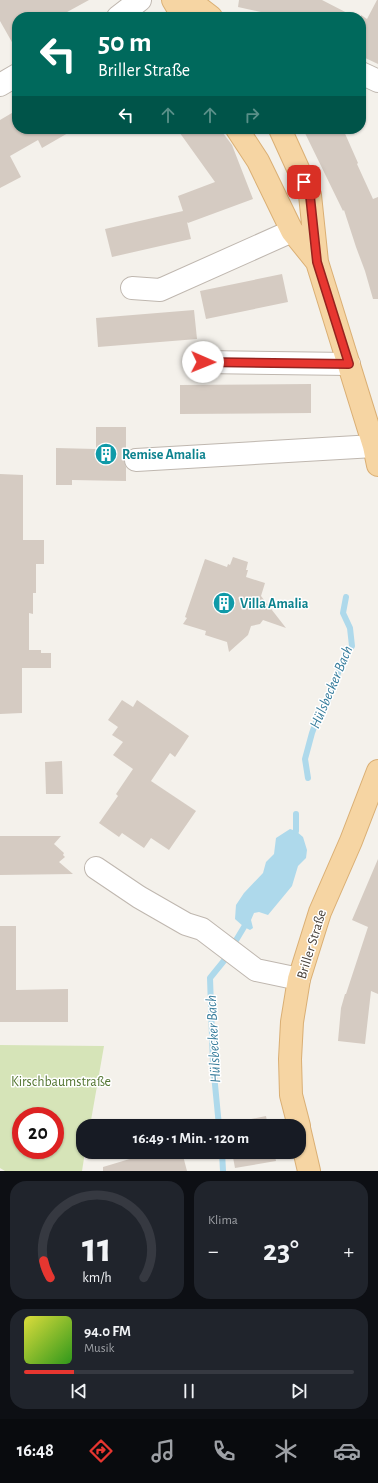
<!DOCTYPE html>
<html lang="de">
<meta charset="utf-8">
<style>
:root{--surface:#171b24;--page:#20242c;--text:#f1f3f6;--muted:#9ea1a6;--line:#363941;--accent:#e73630}
body{margin:0;font-family:"Alegreya Sans",sans-serif;background:var(--page);color:var(--text);height:100vh;display:flex;flex-direction:column;font-size:15px;white-space:nowrap}
*{box-sizing:border-box;margin:0}
p{font-size:13px;color:var(--muted)}
.icon{flex:none;width:22px;height:22px;fill:none;stroke:currentColor;stroke-width:2;stroke-linecap:round;stroke-linejoin:round}
.map{position:relative;height:1171px;overflow:hidden}
.side{display:flex;flex-direction:column;gap:10px;padding:10px;background:#0d0f14;flex:1}
.side>*{flex:none}
.banner{position:absolute;left:12px;top:12px;width:354px;height:122px;border-radius:16px;box-shadow:0 1px 3px #0004;background:#00695c;color:#fff;overflow:hidden}
.speed{position:absolute;left:12px;top:1107px;display:flex;gap:8px;font-size:20px;font-weight:700;text-align:center}
.speed>*{display:grid;place-content:center;width:52px;height:52px;border-radius:50%;background:var(--surface);box-shadow:0 1px 3px #0004;line-height:1}
.speed .limit{border:6px solid #d22;background:#fff;color:#111}
.pin{position:absolute;display:grid;place-items:center;width:34px;height:34px;color:#fff;margin:-17px;border-radius:8px;box-shadow:0 2px 6px #0006}
.me{position:absolute;width:44px;margin:-22px;rotate:91deg;stroke-linejoin:round;filter:drop-shadow(0 0 3px #0008)}
.turn{display:flex;align-items:center;gap:14px;height:84px;padding:0 20px;font-size:18px}
.turn .icon{width:52px;height:52px;stroke-width:2.5}
.turn b{display:block;font-size:28px;line-height:34px}
.lanes{display:flex;align-items:center;height:38px;padding:0 20px;background:#0003;justify-content:center;gap:20px;direction:ltr}
.lanes .off{opacity:.35}
.big{font-size:30px;font-weight:700;line-height:1.1}
.side .tile{flex:1;display:flex;flex-direction:column;justify-content:center;gap:6px;min-width:0;padding:0 14px;border-radius:16px;background:var(--page)}
.side .dial{align-items:center;gap:0}
.dial svg{height:104px;overflow:visible;fill:none;stroke:var(--line);stroke-width:7;stroke-linecap:round;text-anchor:middle}
.dial text{fill:var(--text);stroke:none}
.song{display:flex;align-items:center;gap:12px}
.cover{width:48px;height:48px;border-radius:6px;background:linear-gradient(135deg,hsl(60 70% 55%),hsl(110 70% 35%))}
.played{height:4px;border-radius:2px;background:linear-gradient(90deg,var(--accent) 15%,var(--line) 15%)}
.keys{display:flex;justify-content:space-around;direction:ltr}
.heat{display:flex;justify-content:space-between;align-items:center;font-size:22px;direction:ltr}
.side .tiles{flex:1;display:grid;gap:10px;grid-template-columns:1fr 1fr}
.tile:last-child{grid-column:span 2}
.trip{position:absolute;left:76px;top:1119px;width:230px;height:40px;border-radius:16px;background:var(--surface);box-shadow:0 1px 3px #0004;font-weight:700;line-height:40px;text-align:center}
.menu{display:flex;height:64px;justify-content:space-around;align-items:center;background:#090b0e;color:var(--muted)}
.menu .icon{width:28px;height:28px}
.menu .selected{color:var(--accent)}
.menu b{font-size:18px;color:var(--text)}
.map>svg:first-child{display:block}
.green{fill:#d6e4b8;fill-rule:evenodd}
.water{fill:#aed9eb}
.lines{fill:none;stroke-linecap:round;stroke-linejoin:round}
.stream{stroke:#aed9eb;stroke-width:6}
.building{fill:#d5cbc2}
.minor-casing{stroke:#bfb7af;stroke-width:24}
.major-casing{stroke:#daaf74;stroke-width:24}
.minor{stroke:#fff;stroke-width:22}
.major{stroke:#f6d5a3;stroke-width:22}
.route-casing{stroke:#96231f;stroke-width:10}
.route{stroke:#e73630;stroke-width:7}
.labels{text-anchor:middle;stroke-width:3;stroke-linejoin:round;paint-order:stroke}
.culture-label{font-size:14px;font-weight:bold;fill:#0d838f;stroke:#fff;text-anchor:start}
.street-label{font-size:14px;fill:#48413a;stroke:#fff}
.park-label{font-size:14px;fill:#537531;stroke:#fff}
.water-label{font-size:15px;font-style:italic;fill:#377d9c;stroke:#fff}
</style>
<div class="map">
<svg width="378" height="1171" viewBox="0 0 378 1171">
<rect width="100%" height="100%" fill="#f4f1eb"/>
<path class="green" d="M0 1045 104 1046 90 1126H83V1152H85L82 1171H5L0 1168ZM21 1116H55V1150H21Z"/>
<path class="water" d="M290 829 296 831 303 837 307 850 306 858 298 866 292 886 268 915 259 912 254 913 251 920 253 928 250 930 244 927 235 919 236 905 244 893 263 873 266 862 274 854 276 838Z"/>
<g class="lines">
<path class="stream" d="M308 778 305 759 312 733 319 714 327 703 341 665 352 646 350 628 343 613 346 597
M296 831V814
M235 942 244 927
M219 1126 213 1064 210 978 227 957
M222 1152 223 1171"/>
</g>
<path class="building" d="M0 0H89L58 17H17V51L0 21Z
M239 0H322L355 17H284L238 7Z
M377 0H378V64L361 56V15L367 19Z
M17 110V129H75L42 148 38 140 10 156 21 177 0 188V120Z
M177 129H220L232 145 253 199 188 223 187 222 191 239 112 257 105 229 183 211 178 196 215 182Z
M303 129H343L358 163 357 164 373 199 378 197V299H373L365 271 356 247 344 210 343 211Z
M282 274 288 302 206 319 200 291Z
M194 310 197 339 98 347 96 318Z
M311 384V413L180 414V385Z
M96 427H126V454L124 460 126 467V481L72 480V485H56V448L96 449Z
M0 474 23 475V540H44V564H36V593H33V614L29 613V650H41V653H51V668H22V713L0 714Z
M233 557 248 562 246 570H248L246 577 265 583 261 596 286 628 263 620 260 624 251 626 248 635 229 652 227 642 205 635 206 631 183 624 187 618 185 617 205 559 227 567 228 564 230 565Z
M122 700 133 707 137 700 189 736 175 757 170 753 151 781 196 811 169 850 151 838 144 848 122 833 119 837 99 823 118 796 116 794 133 769 113 755 123 742 112 735 118 727 108 720Z
M62 761 63 794H46L45 762Z
M0 836H61L54 844 64 853 63 855 65 857 59 862 73 874 0 875Z
M378 859V994L371 991 365 1044 338 1041 341 1008 345 994H346L368 927 352 920Z
M0 926H16V990L68 989V1022H0Z
M266 1116 268 1126H226V1124Z
M153 1152H182L187 1171H103V1167Z
M232 1152H274L276 1161 235 1168Z"/>
<g class="lines">
<g class="minor-casing">
<path id="minor" d="M118 17 140 0
M361 73 378 81
M0 85 17 75
M132 288 160 290 292 231
M203 362 349 364
M136 460 374 446
M96 868 139 897 186 924 202 929 256 970 299 979"/>
</g>
<g class="major-casing">
<path id="major" d="M173 0 183 17
M189 0 211 17
M237 129 258 161 292 231 317 262
M280 129 310 195 317 262 374 446 378 465
M299 1126 291 1095 290 1059 292 1022 299 979 320 912 351 841 378 771
M299 1128 309 1171"/>
</g>
<use href="#minor" class="minor"/>
<use href="#major" class="major"/>
</g>
<g class="lines">
<g class="route-casing">
<path id="route" d="M203 362 349 364 317 262 310 196 304 182"/>
</g>
<use href="#route" class="route"/>
</g>
<defs>
<g id="building-disc" transform="scale(1.15)"><circle r="9.5" fill="#0f9aa8" stroke="#fff"/><path d="M-4-6H4V6H1V3H-1V6H-4ZM-2.5-4.3h1.7v1.8h-1.7ZM.8-4.3h1.7v1.8H.8ZM-2.5-1h1.7V.8h-1.7ZM.8-1h1.7V.8H.8Z" fill="#fff"/></g>
</defs>
<g fill-rule="evenodd">
<use href="#building-disc" x="106" y="454"/>
<use href="#building-disc" x="224" y="603"/>
</g>
<g class="labels">
<g class="culture-label">
<text x="122" y="459">Remise Amalia</text>
<text x="240" y="608">Villa Amalia</text>
</g>
<g class="street-label">
<text transform="translate(311 944) rotate(-73)" y="5">Briller Straße</text>
</g>
<g class="park-label">
<text x="61" y="1086">Kirschbaumstraße</text>
</g>
<g class="water-label">
<text transform="translate(331 687) rotate(-67)" y="5">Hülsbecker Bach</text>
<text transform="translate(213 1039) rotate(-93)" y="5">Hülsbecker Bach</text>
</g>
</g>
</svg>
<div class="speed"><div class="limit">20</div></div>
<div class="pin" style="left:304px;top:182px;background:#d93025"><svg class="icon" aria-label="arrive" viewBox="0 0 24 24"><path d="M6 21V4h12l-3 4 3 4H6"/></svg></div>
<svg class="me" style="left:203px;top:362px" viewBox="-20 -20 40 40"><circle r="19" fill="#fff"/><path d="M0-13L10 11 0 6-10 11z" fill="#e73630"/></svg>
<div class="trip">16:49 · 1 Min. · 120 m</div>
<div class="banner">
<div class="turn"><svg class="icon" aria-label="left" viewBox="0 0 24 24"><path d="M17 20v-9H6M10 6l-5 5 5 5"/></svg><div><b>50 m</b>Briller Straße</div></div>
<div class="lanes"><svg class="icon" aria-label="left" viewBox="0 0 24 24"><path d="M17 20v-9H6M10 6l-5 5 5 5"/></svg><svg class="icon off" aria-label="ahead" viewBox="0 0 24 24"><path d="M12 20V5M6 11l6-6 6 6"/></svg><svg class="icon off" aria-label="ahead" viewBox="0 0 24 24"><path d="M12 20V5M6 11l6-6 6 6"/></svg><svg class="icon off" aria-label="right" viewBox="0 0 24 24"><path d="M7 20v-9h11M14 6l5 5-5 5"/></svg></div>
</div>
</div>
<section class="side">
<div class="tiles">
<div class="tile dial"><svg viewBox="0 0 100 80">
<path d="M14 69A42 42 0 1 1 86 69"/>
<path d="M14 69A42 42 0 0 1 9 56" stroke="#e73630"/>
<text x="50" y="56" font-size="32" font-weight="700">11</text>
<text x="50" y="72" font-size="11">km/h</text>
</svg></div>
<div class="tile"><p>Klima</p>
<div class="heat"><a>−</a><b class="big">23°</b><a>+</a></div>
</div>
<div class="tile">
<div class="song"><i class="cover"></i><div><b>94.0 FM</b><p>Musik</p></div></div>
<div class="played"></div>
<div class="keys"><svg class="icon" aria-label="previous" viewBox="0 0 24 24"><path d="M18 5L8 12l10 7zM5 5v14"/></svg><svg class="icon" aria-label="pause" viewBox="0 0 24 24"><path d="M8 5v14M16 5v14"/></svg><svg class="icon" aria-label="next" viewBox="0 0 24 24"><path d="M6 5l10 7-10 7zM19 5v14"/></svg></div>
</div>
</div>
</section>
<nav class="menu">
<b>16:48</b>
<svg class="icon selected" aria-label="directions" viewBox="0 0 24 24"><path d="M12 3l9 9-9 9-9-9zM9 14v-3h6M13 9l2 2-2 2"/></svg>
<svg class="icon" aria-label="music" viewBox="0 0 24 24"><path d="M9 18V5l10-2v13"/><circle cx="6" cy="18" r="3"/><circle cx="16" cy="16" r="3"/></svg>
<svg class="icon" aria-label="phone" viewBox="0 0 24 24"><path d="M5 4h4l2 5-3 2q2 4 5 5l2-3 5 2v4C11 20 4 13 5 4z"/></svg>
<svg class="icon" aria-label="climate" viewBox="0 0 24 24"><path d="M12 3v18M4 7l16 10M4 17L20 7"/></svg>
<svg class="icon" aria-label="car" viewBox="0 0 24 24"><path d="M5 17H2v-5l4-1 3-4h7l3 4 3 1v5h-3M9 17h6M6 11h13"/><circle cx="7" cy="17" r="2"/><circle cx="17" cy="17" r="2"/></svg>
</nav>
